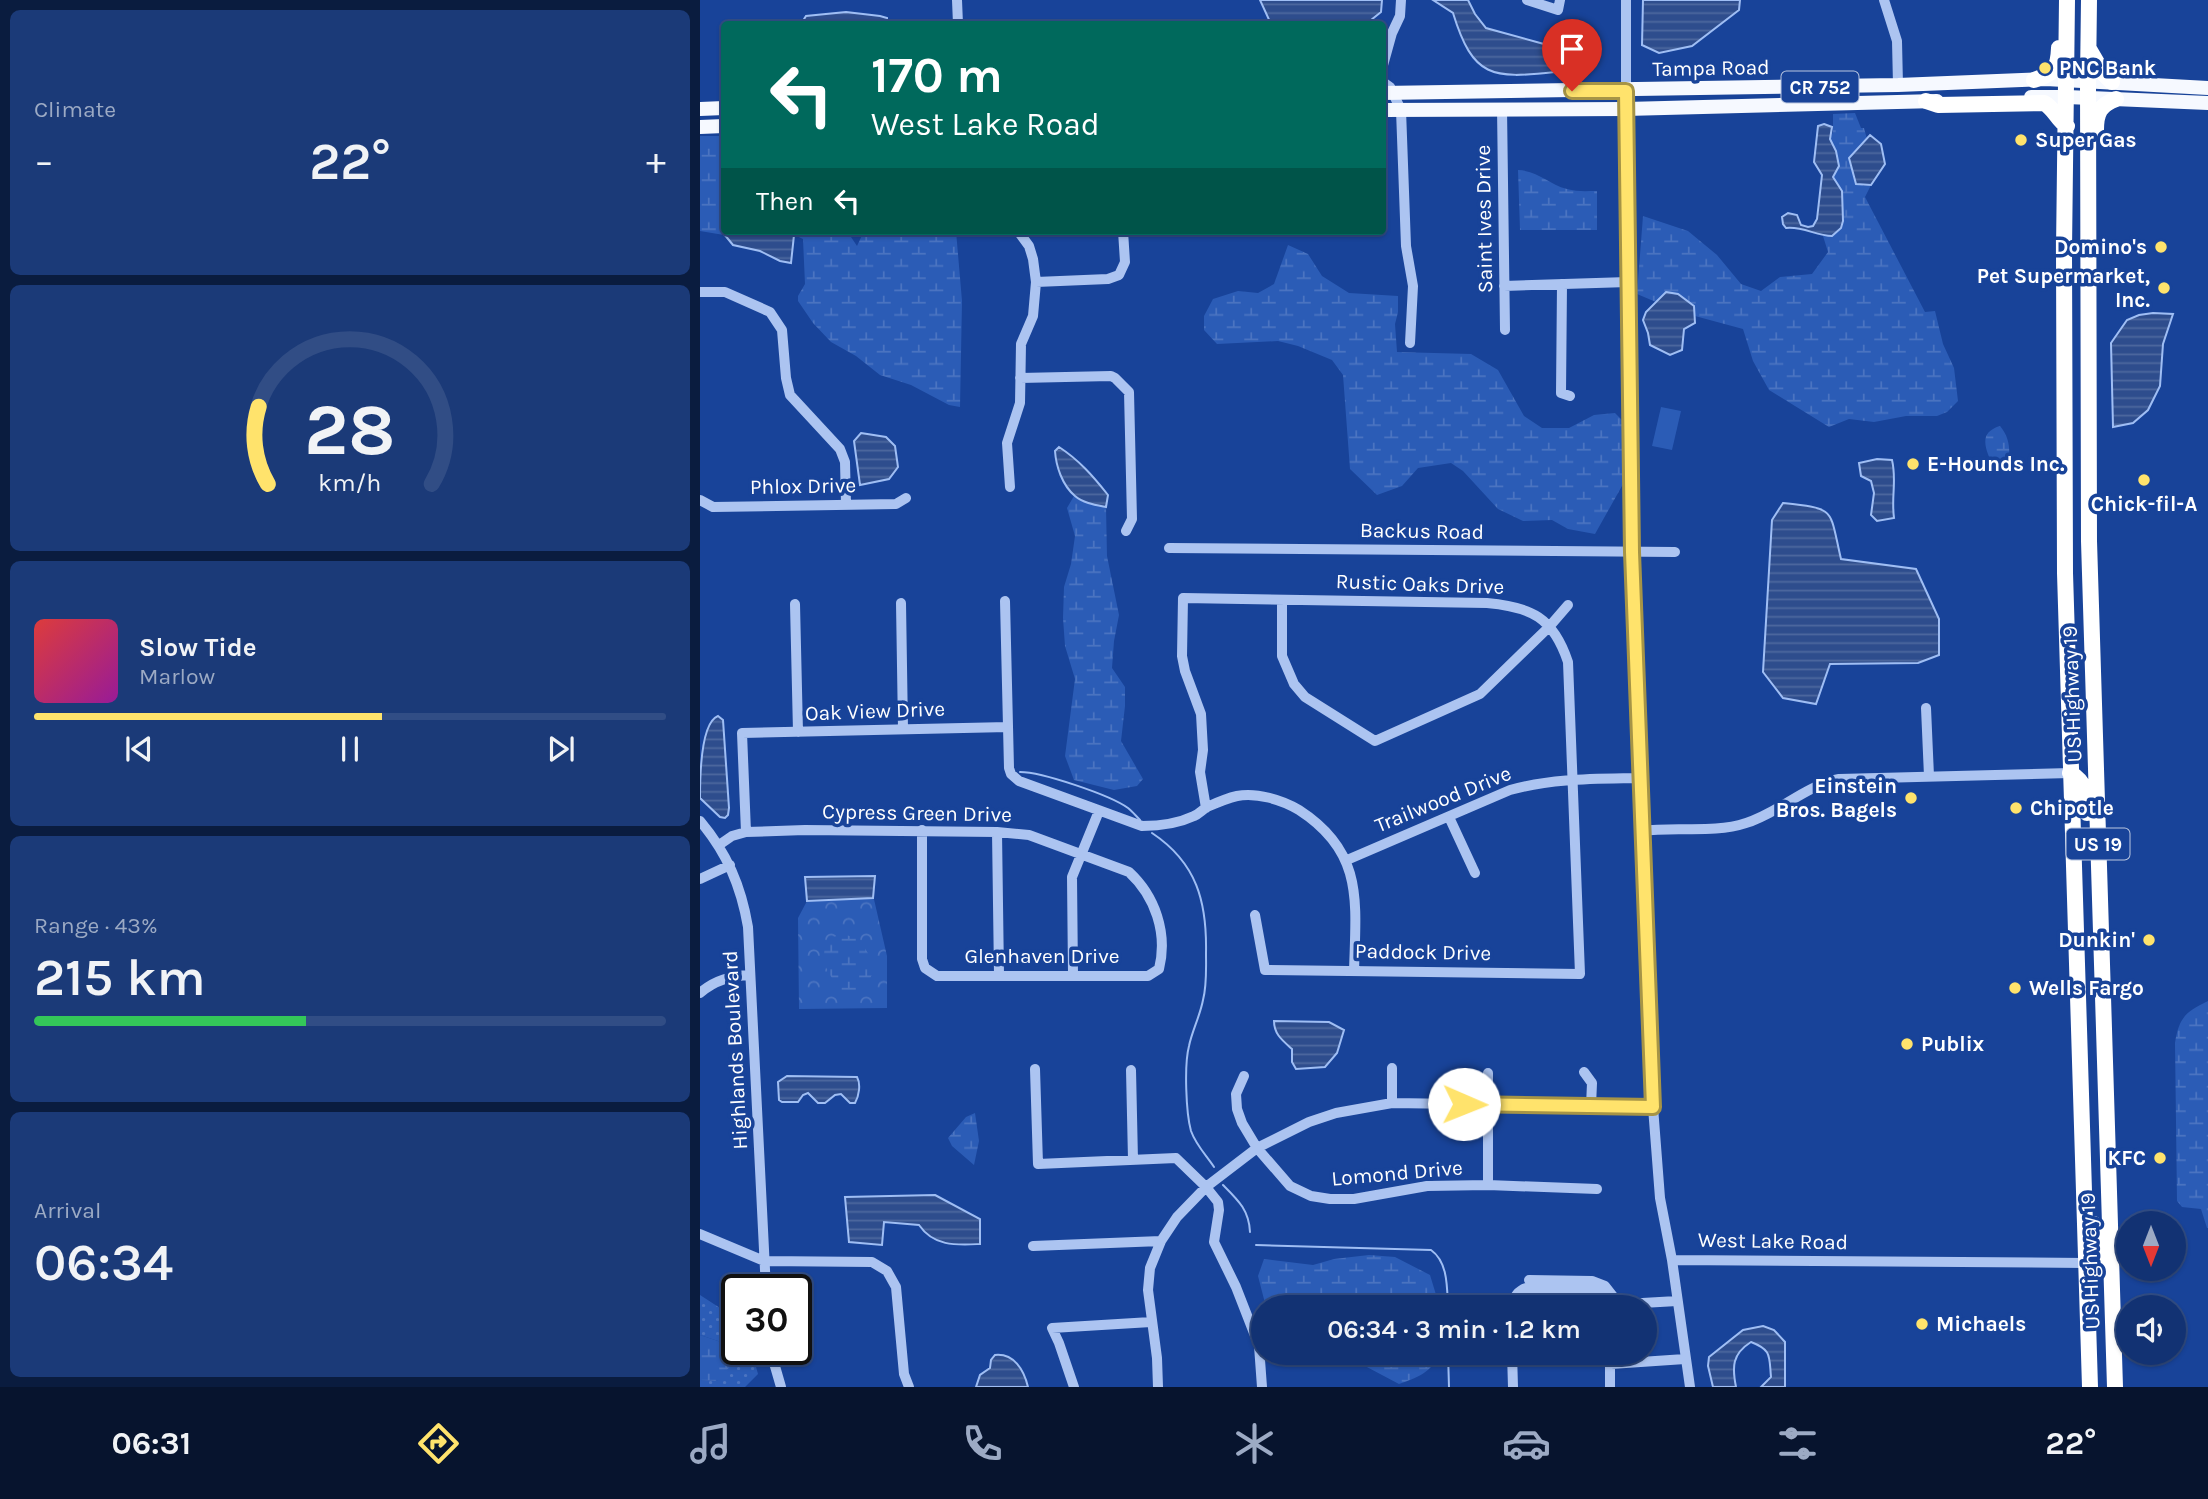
<!DOCTYPE html>
<meta charset="utf-8">
<style>
:root{--surface:#123273;--page:#1b3a78;--text:#f1f3f6;--muted:#9caac4;--line:#314d85;--accent:#ffe36c}
body{margin:0;font-family:Karla,sans-serif;background:var(--page);color:var(--text);height:100vh;display:flex;flex-direction:column;font-size:26px;white-space:nowrap}
*{box-sizing:border-box;margin:0}
p{font-size:23px;color:var(--muted)}
.icon{flex:none;width:38px;height:38px;fill:none;stroke:currentColor;stroke-width:2;stroke-linecap:round;stroke-linejoin:round}
.map{position:relative;flex:1;overflow:hidden}
.panel{display:flex;flex-direction:column;gap:10px;padding:10px;background:#0a1c3f;width:700px}
.panel>*{flex:none}
.guide{position:absolute;left:21px;top:21px;width:665px;height:214px;border-radius:7px;box-shadow:0 2px 5px #0004,0 0 0 2px var(--line);background:#00695c;color:#fff;overflow:hidden}
.needle{width:46px;rotate:180deg}
.controls{position:absolute;left:1416px;top:1211px;display:grid;gap:14px}
.controls a{display:grid;place-items:center;width:70px;height:70px;border-radius:50%;background:var(--surface);box-shadow:0 2px 5px #0004,0 0 0 2px var(--line);font-size:35px}
.speed{position:absolute;left:21px;top:1274px;display:flex;gap:14px;font-size:35px;font-weight:700;text-align:center}
.speed>*{display:grid;place-content:center;width:91px;height:91px;border-radius:50%;background:var(--surface);box-shadow:0 2px 5px #0004,0 0 0 2px var(--line);line-height:1}
.speed .limit{border:4px solid #111;border-radius:10px;background:#fff;color:#111}
.pin{position:absolute;display:grid;place-items:center;width:60px;height:60px;color:#fff;margin:-72px -30px;border-radius:50% 50% 50% 0;rotate:-45deg;box-shadow:0 0 7px #0007}
.pin .icon{rotate:45deg}
.me{position:absolute;width:77px;margin:-38px;rotate:91deg;stroke-linejoin:round;filter:drop-shadow(0 0 5px #0008)}
.turn{display:flex;align-items:center;gap:24px;height:147px;padding:0 35px;font-size:32px}
.turn .icon{width:91px;height:91px;stroke-width:2.5}
.turn b{display:block;font-size:49px;line-height:60px}
.then{display:flex;align-items:center;height:66px;padding:0 35px;background:#0003;gap:14px;font-size:26px}
.big{font-size:52px;font-weight:600;line-height:1.1}
.panel .card{flex:1;display:flex;flex-direction:column;justify-content:center;gap:10px;min-width:0;padding:0 24px;border-radius:10px;background:var(--page)}
.panel .dial{align-items:center;gap:0}
.dial svg{height:182px;overflow:visible;fill:none;stroke:var(--line);stroke-width:7;stroke-linecap:round;text-anchor:middle}
.dial text{fill:var(--text);stroke:none}
.song{display:flex;align-items:center;gap:21px}
.cover{width:84px;height:84px;border-radius:10px;background:linear-gradient(135deg,hsl(0 70% 55%),hsl(300 70% 35%))}
.played{height:7px;border-radius:4px;background:linear-gradient(90deg,var(--accent) 55%,var(--line) 55%)}
.keys{display:flex;justify-content:space-around;direction:ltr}
.heat{display:flex;justify-content:space-between;align-items:center;font-size:38px;direction:ltr}
.charge{height:10px;border-radius:5px;background:linear-gradient(90deg,#34c759 43%,var(--line) 0)}
.trip{position:absolute;left:551px;top:1295px;width:406px;height:70px;border-radius:35px;background:var(--surface);box-shadow:0 2px 5px #0004,0 0 0 2px var(--line);font-weight:600;line-height:70px;text-align:center}
.menu{display:flex;height:112px;justify-content:space-around;align-items:center;background:#07142e;color:var(--muted)}
.menu .icon{width:49px;height:49px}
.menu .on{color:var(--accent)}
.menu b{font-size:32px;color:var(--text)}
main{display:flex;flex:1;min-height:0}
.map>svg:first-child{display:block}
.grass{fill:url(#grass-dots)}
.forest{fill:url(#forest-crowns)}
.wetland{fill:url(#wetland-marsh)}
.green{fill:#2b5cb6}
.water{fill:url(#water-rules);stroke:#9fbef4;stroke-width:2}
.lines{fill:none;stroke-linecap:round;stroke-linejoin:round}
.stream{stroke:#9fbef4;stroke-width:2}
.minor{stroke:#acc4f1;stroke-width:10}
.major{stroke:#f6f9ff;stroke-width:14}
.highway{stroke:#fff;stroke-width:16}
.route-casing{stroke:#a69446;stroke-width:18}
.route{stroke:#ffe36c;stroke-width:12}
.poi-dot{fill:#ffe36c;stroke:#184399;stroke-width:2.5}
.labels{text-anchor:middle;stroke-width:7;stroke-linejoin:round;paint-order:stroke}
.shield{fill:#184399;stroke:#bac7e0;stroke-width:2}
.shield-label{font-size:19px;font-weight:bold;fill:#fff}
.street-label{font-size:21px;fill:#fff;stroke:#184399}
.poi-label{font-size:21px;font-weight:bold;fill:#fff;stroke:#184399;text-anchor:start}
</style>
<main>
<section class="panel">
<div class="card"><p>Climate</p>
<div class="heat"><a>−</a><b class="big">22°</b><a>+</a></div>
</div>
<div class="card dial"><svg viewBox="0 0 100 80">
<path d="M14 69A42 42 0 1 1 86 69"/>
<path d="M14 69A42 42 0 0 1 10 35" stroke="#ffe36c"/>
<text x="50" y="56" font-size="32" font-weight="700">28</text>
<text x="50" y="72" font-size="11">km/h</text>
</svg></div>
<div class="card">
<div class="song"><i class="cover"></i><div><b>Slow Tide</b><p>Marlow</p></div></div>
<div class="played"></div>
<div class="keys"><svg class="icon" aria-label="previous" viewBox="0 0 24 24"><path d="M18 5L8 12l10 7zM5 5v14"/></svg><svg class="icon" aria-label="pause" viewBox="0 0 24 24"><path d="M8 5v14M16 5v14"/></svg><svg class="icon" aria-label="next" viewBox="0 0 24 24"><path d="M6 5l10 7-10 7zM19 5v14"/></svg></div>
</div>
<div class="card"><p>Range · 43%</p><b class="big">215 km</b><div class="charge"></div></div>
<div class="card"><p>Arrival</p><b class="big">06:34</b></div>
</section>
<div class="map">
<svg width="1508" height="1387" viewBox="0 0 1508 1387">
<defs>
<pattern id="grass-dots" width="8" height="8" patternUnits="userSpaceOnUse" patternTransform="scale(1.75)"><rect width="8" height="8" fill="#2b5cb6"/><path d="M2 2h.1M6 6h.1" fill="none" stroke="#4b74c1" stroke-width="1.8" stroke-linecap="round"/></pattern>
<pattern id="forest-crowns" width="20" height="18" patternUnits="userSpaceOnUse" patternTransform="scale(1.75)"><rect width="20" height="18" fill="#2b5cb6"/><path d="M2 6a3 3 0 1 1 6 0M12 15a3 3 0 1 1 6 0" fill="none" stroke="#4b74c1"/></pattern>
<pattern id="wetland-marsh" width="20" height="14" patternUnits="userSpaceOnUse" patternTransform="scale(1.75)"><rect width="20" height="14" fill="#2b5cb6"/><path d="M1 5h8M5 5V1M11 12h8M15 12V8" fill="none" stroke="#4b74c1"/></pattern>
<pattern id="water-rules" width="6" height="5" patternUnits="userSpaceOnUse" patternTransform="scale(1.75)"><rect width="6" height="5" fill="#2e4d8d"/><path d="M0 2.5h6" fill="none" stroke="#4d689e"/></pattern>
</defs>
<rect width="100%" height="100%" fill="#184399"/>
<path class="grass" d="M0 1295 37 1319V1349H51L58 1374 45 1387H0V1380L17 1381 30 1345 0 1335Z"/>
<path class="forest" d="M173 895 187 956V1008L99 1009 98 918 107 901 173 898Z"/>
<path class="wetland" d="M1155 113 1161 128H1164L1167 139 1161 146 1153 170 1163 186 1171 185 1165 197 1225 312 1235 311 1243 344 1254 368 1258 401 1247 412 1237 416H1206L1174 422 1149 419 1129 427 1069 390 1053 361 1043 329 995 316 994 306 966 292 956 302 937 294 943 216 988 231 1017 255 1041 284 1061 291 1080 277 1112 274 1128 252 1123 236H1132L1138 231 1136 183 1133 177C1141 162 1137 154 1130 139L1133 132V114Z
M0 136H24V235L0 231Z
M818 170C839 171 848 184 867 189 877 192 887 191 897 191V230H820Z
M86 231H147L157 246 164 231H256L262 301 260 407 249 405 211 385 180 375 156 356 131 342 113 323 98 301V296L105 284 103 239Z
M588 245 608 254 622 276 649 293 698 296V312L695 324 697 352 771 354 798 370 824 416 842 428H869L894 415 915 413 927 425V477L895 534 868 529 852 520 823 521 798 509 763 471 751 463 718 468 702 486 677 495 650 469 643 375 632 360 598 346 578 341 517 344 504 330V316L513 299 538 291 558 293 574 284Z
M1300 426C1311 439 1310 452 1308 468H1294C1287 452 1276 433 1300 426Z
M374 496 387 503 406 507 407 556 419 615 414 641 412 668 425 687V706L421 741 443 779 437 786 414 790 374 780 365 756 375 679 365 646 363 618 364 587 371 564 375 536 367 508Z
M143 934 159 939 176 966 165 989 140 993 122 960 127 939Z
M1508 1001V1228H1507L1501 1209 1482 1207 1477 1201 1475 1043C1479 1018 1485 1012 1508 1001Z
M275 1113 279 1141 274 1165 252 1146 248 1138 266 1117Z
M669 1255 695 1257 730 1275 737 1298V1307H566L558 1276 564 1259 613 1265 634 1259Z
M0 1335 30 1345 34 1362 17 1381 0 1380Z
M634 1353H737C736 1371 714 1379 699 1384L648 1357Z"/>
<path class="green" d="M961 407 981 411 972 450 952 446Z"/>
<path class="water" d="M560 0H682L681 12 666 24H571Z
M733 0H768L775 14 786 28 851 46 863 56 855 72C792 79 773 78 753 13Z
M943 0H1040L1039 10 992 46 959 53 942 45Z
M146 12 180 16 187 18V24H101L106 16Z
M1124 124 1132 127 1130 139 1136 151 1139 166 1133 177 1142 191 1143 221 1141 228 1132 236C1116 236 1103 226 1086 228L1083 224 1082 217 1088 213 1097 215 1101 225 1108 227 1113 226 1117 219 1122 175 1114 162 1118 126Z
M1170 135 1181 144 1185 164 1171 185 1156 184 1149 158Z
M25 231H86L94 235 91 263 80 261 60 251 33 245 24 234Z
M966 292 978 294 994 306 995 323 984 329 982 350 970 355 950 345 948 333 943 320 946 312Z
M1453 313 1473 314 1463 344 1460 386 1448 410 1433 423 1413 427 1411 343 1427 320 1439 315Z
M161 433 186 437 195 446 198 467 189 479 160 485 154 441Z
M359 447C379 460 393 476 408 495L406 507C396 505 383 503 375 496 362 485 356 466 355 451Z
M1177 459 1192 460C1197 481 1191 496 1194 518L1177 521 1171 515 1174 493 1171 481 1161 476 1159 463Z
M1083 503C1137 509 1129 508 1141 559L1216 569 1239 619V655L1218 663 1130 664 1116 704 1083 698 1063 672 1072 520Z
M18 716 23 720 29 808 28 815 25 818 20 817 0 798C0 779 0 723 18 716Z
M175 876 173 898 107 901 105 877Z
M574 1021 629 1022 644 1030 637 1053 625 1067 596 1069 592 1062V1049C582 1040 574 1034 574 1021Z
M87 1076 157 1077C161 1084 159 1096 155 1103H150L141 1094 135 1095 125 1103H118L108 1093 103 1095 98 1102H82L79 1100 78 1082Z
M235 1195 280 1219V1244C257 1245 234 1247 219 1225L184 1222 182 1245 149 1242 145 1197Z
M1063 1326 1074 1330 1085 1342V1387H1061L1071 1377C1069 1356 1072 1350 1051 1342 1032 1354 1032 1367 1036 1387H1013L1008 1366 1009 1357 1043 1330Z
M295 1355C314 1353 324 1370 328 1387H276L280 1375 290 1368 291 1360Z"/>
<g class="lines">
<path class="stream" d="M320 772C342 772 410 795 428 808 432 811 436 816 440 820
M452 833C497 863 507 902 506 953 506 968 507 985 503 1000 500 1016 492 1031 489 1046 484 1065 486 1113 491 1131 496 1145 506 1155 514 1167
M523 1185C538 1200 549 1210 550 1232
M556 1245 731 1250C748 1262 747 1287 748 1307
M748 1353 749 1387"/>
<path class="minor" d="M257 0 258 24
M827 0 858 10 860 0
M926 0V109L932 552 953 1107 960 1198 972 1260 990 1387
M1184 0 1197 41 1198 85
M682 69 692 33 700 16 701 0
M682 78 683 82 690 87 701 110 706 246 713 286 710 343
M802 108 805 330
M336 282 408 279 419 275 425 262 423 231
M862 284 861 393 870 396
M804 286 928 282
M0 292H25L70 312 82 330 86 378 90 395 140 449 145 462 146 504
M320 378 411 376 415 378 429 392 432 519 426 531
M310 487 307 443 320 403 321 344 333 316 336 282 333 259 329 246 318 231
M0 500 13 507 196 504 206 498
M469 548 975 552
M582 600V656L594 684 605 697 675 741 780 694 849 627 868 605
M305 601 309 768 311 774 319 781 442 826C460 826 477 824 494 816 499 814 502 810 507 807 516 803 528 798 537 796 556 792 583 800 599 810 664 852 656 901 654 971
M201 603 203 729
M95 604 98 732
M1226 708 1229 776
M506 808 500 772 503 750 501 714 485 671 482 656 483 598 787 603C831 607 853 617 868 662L880 974 565 970 555 915
M749 817 775 873
M0 821C27 853 41 886 48 927L66 1290
M942 831C976 826 1013 834 1046 823 1079 813 1104 786 1139 779L1370 773
M46 832 42 733 308 727
M297 832 299 975
M19 845 32 836 46 832 105 830 297 832 329 835 429 872C455 896 468 933 459 969L448 976H237L225 968 222 959V830
M647 860 810 790C853 778 896 779 941 778
M0 879 30 865
M373 975 372 877 399 811
M0 993C15 980 31 976 50 975
M335 1069 338 1164 476 1158 506 1187 518 1202 519 1210 514 1242 536 1287 559 1346 562 1387
M431 1070 433 1160
M884 1072 892 1083 891 1106
M788 1073V1185
M544 1076 536 1094 537 1109 542 1123 557 1148 590 1186 611 1196 630 1199H654L727 1186 788 1185 897 1189
M692 1103V1068
M0 1234 64 1261 172 1262 187 1271 196 1287 204 1374 209 1387
M333 1246 461 1241
M972 1260 1386 1263
M829 1280 892 1281 905 1286 916 1300 925 1304 977 1301
M811 1307C813 1299 817 1291 826 1288L894 1289 901 1295 906 1307
M70 1349 81 1387
M812 1353 813 1387
M910 1353V1387
M911 1364 985 1359
M374 1387 359 1343 352 1328 451 1322
M458 1387 457 1358 448 1290 450 1268 461 1241 477 1217 506 1187 557 1148 609 1122 636 1113 692 1103 953 1107"/>
<path class="major" d="M682 93 1198 85 1346 79 1508 88
M1331 97H1367L1508 103
M0 109 24 108
M682 110 926 109 1237 101
M0 127 24 126"/>
<path class="highway" d="M1367 0 1364 250 1365 573 1390 1387
M1389 0 1388 80 1389 541 1415 1387
M1389 49 1403 73 1412 82
M1334 80C1354 73 1358 70 1359 48
M1226 101 1238 105 1344 103C1354 108 1357 120 1367 126
M1396 130C1396 113 1400 105 1416 99
M1370 773C1387 782 1387 796 1387 813
M1394 1224 1399 1254 1411 1262"/>
</g>
<g class="lines">
<g class="route-casing">
<path id="route" d="M764 1104 953 1107 932 552 926 91H872"/>
</g>
<use href="#route" class="route"/>
</g>
<g class="poi-dot">
<circle cx="1345" cy="68" r="7"/>
<circle cx="1321" cy="140" r="7"/>
<circle cx="1461" cy="247" r="7"/>
<circle cx="1464" cy="288" r="7"/>
<circle cx="1213" cy="464" r="7"/>
<circle cx="1444" cy="480" r="7"/>
<circle cx="1211" cy="798" r="7"/>
<circle cx="1316" cy="808" r="7"/>
<circle cx="1449" cy="940" r="7"/>
<circle cx="1315" cy="988" r="7"/>
<circle cx="1207" cy="1044" r="7"/>
<circle cx="1460" cy="1158" r="7"/>
<circle cx="1222" cy="1324" r="7"/>
</g>
<g class="labels">
<g class="shield">
<rect x="1081.5" y="71.5" width="77" height="31" rx="5"/>
<rect x="1366.5" y="828.5" width="63" height="31" rx="5"/>
</g>
<g class="shield-label">
<text x="1120" y="94">CR 752</text>
<text x="1398" y="851">US 19</text>
</g>
<g class="street-label">
<text transform="translate(1011 68) rotate(-1)" y="7">Tampa Road</text>
<text transform="translate(784 219) rotate(-91)" y="7">Saint Ives Drive</text>
<text transform="translate(103 486) rotate(-1)" y="7">Phlox Drive</text>
<text transform="translate(722 531) rotate(1)" y="7">Backus Road</text>
<text transform="translate(720 584) rotate(2)" y="7">Rustic Oaks Drive</text>
<text transform="translate(1372 694) rotate(-92)" y="7">US Highway 19</text>
<text transform="translate(175 711) rotate(-2)" y="7">Oak View Drive</text>
<text transform="translate(743 799) rotate(-22)" y="7">Trailwood Drive</text>
<text transform="translate(217 813) rotate(1)" y="7">Cypress Green Drive</text>
<text transform="translate(723 952) rotate(1)" y="7">Paddock Drive</text>
<text x="342" y="963">Glenhaven Drive</text>
<text transform="translate(35 1050) rotate(-93)" y="7">Highlands Boulevard</text>
<text transform="translate(697 1173) rotate(-5)" y="7">Lomond Drive</text>
<text transform="translate(1073 1241) rotate(1)" y="7">West Lake Road</text>
<text transform="translate(1390 1261) rotate(-92)" y="7">US Highway 19</text>
</g>
<g class="poi-label">
<text x="1359" y="75">PNC Bank</text>
<text x="1335" y="147">Super Gas</text>
<text x="1447" y="254" text-anchor="end">Domino's</text>
<text x="1450" y="283" text-anchor="end">Pet Supermarket,<tspan x="1450" dy="24">Inc.</tspan></text>
<text x="1227" y="471">E-Hounds Inc.</text>
<text x="1444" y="511" text-anchor="middle">Chick-fil-A</text>
<text x="1197" y="793" text-anchor="end">Einstein<tspan x="1197" dy="24">Bros. Bagels</tspan></text>
<text x="1330" y="815">Chipotle</text>
<text x="1435" y="947" text-anchor="end">Dunkin'</text>
<text x="1329" y="995">Wells Fargo</text>
<text x="1221" y="1051">Publix</text>
<text x="1446" y="1165" text-anchor="end">KFC</text>
<text x="1236" y="1331">Michaels</text>
</g>
</g>
</svg>
<div class="controls">
<a><svg class="needle" viewBox="-14 -14 28 28"><path d="M0-13l5 13h-10z" fill="#e53935"/><path d="M0 13l5-13h-10z" fill="#9caac4"/></svg></a>
<a><svg class="icon" aria-label="sound" viewBox="0 0 24 24"><path d="M4 9h4l5-4v14l-5-4H4zM17 9q2 3 0 6"/></svg></a>
</div>
<div class="speed"><div class="limit">30</div></div>
<div class="pin" style="left:872px;top:91px;background:#d93025"><svg class="icon" aria-label="arrive" viewBox="0 0 24 24"><path d="M6 21V4h12l-3 4 3 4H6"/></svg></div>
<svg class="me" style="left:764px;top:1104px" viewBox="-20 -20 40 40"><circle r="19" fill="#fff"/><path d="M0-13L10 11 0 6-10 11z" fill="#ffe36c"/></svg>
<div class="trip">06:34 · 3 min · 1.2 km</div>
<div class="guide">
<div class="turn"><svg class="icon" aria-label="left" viewBox="0 0 24 24"><path d="M17 20v-9H6M10 6l-5 5 5 5"/></svg><div><b>170 m</b>West Lake Road</div></div>
<div class="then">Then<svg class="icon" aria-label="left" viewBox="0 0 24 24"><path d="M17 20v-9H6M10 6l-5 5 5 5"/></svg></div>
</div>
</div>
</main>
<nav class="menu">
<b>06:31</b>
<svg class="icon on" aria-label="directions" viewBox="0 0 24 24"><path d="M12 3l9 9-9 9-9-9zM9 14v-3h6M13 9l2 2-2 2"/></svg>
<svg class="icon" aria-label="music" viewBox="0 0 24 24"><path d="M9 18V5l10-2v13"/><circle cx="6" cy="18" r="3"/><circle cx="16" cy="16" r="3"/></svg>
<svg class="icon" aria-label="phone" viewBox="0 0 24 24"><path d="M5 4h4l2 5-3 2q2 4 5 5l2-3 5 2v4C11 20 4 13 5 4z"/></svg>
<svg class="icon" aria-label="climate" viewBox="0 0 24 24"><path d="M12 3v18M4 7l16 10M4 17L20 7"/></svg>
<svg class="icon" aria-label="car" viewBox="0 0 24 24"><path d="M5 17H2v-5l4-1 3-4h7l3 4 3 1v5h-3M9 17h6M6 11h13"/><circle cx="7" cy="17" r="2"/><circle cx="17" cy="17" r="2"/></svg>
<svg class="icon" aria-label="filters" viewBox="0 0 24 24"><path d="M4 7h16M4 17h16"/><circle cx="9" cy="7" r="2"/><circle cx="15" cy="17" r="2"/></svg>
<b>22°</b>
</nav>
